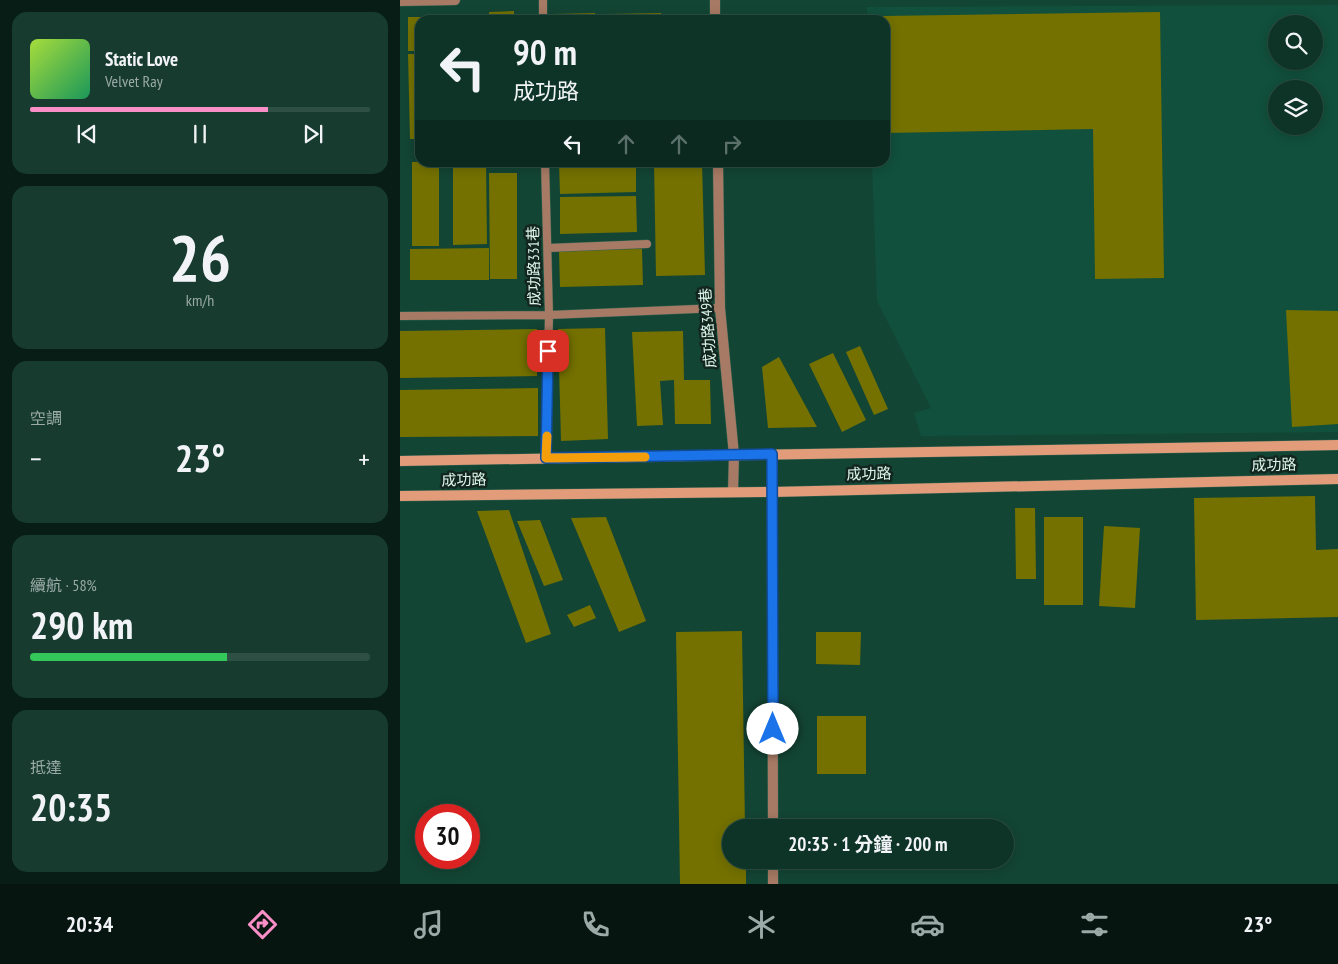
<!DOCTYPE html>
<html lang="zh-TW">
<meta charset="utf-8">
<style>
:root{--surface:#0e3427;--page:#173c2f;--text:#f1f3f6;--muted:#9baaa7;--line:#2e4f44;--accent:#fa8fc8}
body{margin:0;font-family:"PT Sans Narrow","Noto Sans TC",sans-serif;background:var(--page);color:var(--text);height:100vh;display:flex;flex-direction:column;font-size:19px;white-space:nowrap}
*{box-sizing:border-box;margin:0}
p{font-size:16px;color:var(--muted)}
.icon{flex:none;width:28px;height:28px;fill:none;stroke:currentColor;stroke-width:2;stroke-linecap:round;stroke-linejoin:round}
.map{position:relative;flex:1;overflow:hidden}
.drawer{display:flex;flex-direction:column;gap:12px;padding:12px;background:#081d15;width:400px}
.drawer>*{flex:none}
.hud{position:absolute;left:15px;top:15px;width:475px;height:152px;border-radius:15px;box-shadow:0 2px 12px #0003,0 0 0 1px var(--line);background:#0e3427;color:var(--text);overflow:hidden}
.buttons{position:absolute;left:868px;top:15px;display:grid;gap:10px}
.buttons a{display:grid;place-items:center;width:55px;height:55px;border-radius:50%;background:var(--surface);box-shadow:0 2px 12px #0003,0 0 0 1px var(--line);font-size:25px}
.speed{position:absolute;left:15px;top:804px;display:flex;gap:10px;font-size:25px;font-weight:700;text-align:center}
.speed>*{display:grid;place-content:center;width:65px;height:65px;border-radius:50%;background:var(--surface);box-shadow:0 2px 12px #0003,0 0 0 1px var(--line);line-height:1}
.speed .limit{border:8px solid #d22;background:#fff;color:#111}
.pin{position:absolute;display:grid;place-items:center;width:42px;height:42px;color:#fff;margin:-21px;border-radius:10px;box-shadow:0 2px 8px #0006}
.me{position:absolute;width:55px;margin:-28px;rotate:0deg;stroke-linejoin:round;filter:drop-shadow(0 0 4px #0008)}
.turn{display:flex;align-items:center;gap:18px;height:105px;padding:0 15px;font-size:22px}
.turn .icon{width:65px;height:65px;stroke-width:2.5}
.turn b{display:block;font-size:35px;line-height:42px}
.lanes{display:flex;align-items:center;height:48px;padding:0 15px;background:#0003;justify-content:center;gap:25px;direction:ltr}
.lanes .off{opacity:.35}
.big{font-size:38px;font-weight:700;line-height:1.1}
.drawer .widget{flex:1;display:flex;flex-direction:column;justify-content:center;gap:8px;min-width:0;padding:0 18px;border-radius:15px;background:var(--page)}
.drawer .dial{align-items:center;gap:0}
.dial b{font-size:65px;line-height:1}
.song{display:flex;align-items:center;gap:15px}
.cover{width:60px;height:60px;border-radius:8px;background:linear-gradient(135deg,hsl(80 70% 55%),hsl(150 70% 35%))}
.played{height:5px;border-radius:2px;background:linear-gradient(90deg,var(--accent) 70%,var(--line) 70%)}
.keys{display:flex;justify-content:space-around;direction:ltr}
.heat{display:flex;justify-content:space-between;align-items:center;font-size:28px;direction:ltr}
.charge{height:8px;border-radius:4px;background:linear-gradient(90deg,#34c759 58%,var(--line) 0)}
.trip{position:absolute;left:322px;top:819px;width:292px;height:50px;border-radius:25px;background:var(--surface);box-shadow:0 2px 12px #0003,0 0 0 1px var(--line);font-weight:700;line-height:50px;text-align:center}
.tabs{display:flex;height:80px;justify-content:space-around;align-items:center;background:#061510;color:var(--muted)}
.tabs .icon{width:35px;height:35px}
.tabs .active{color:var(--accent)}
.tabs b{font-size:22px;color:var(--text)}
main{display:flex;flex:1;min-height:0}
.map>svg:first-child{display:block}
.built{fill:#11503c;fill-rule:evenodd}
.building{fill:#747100}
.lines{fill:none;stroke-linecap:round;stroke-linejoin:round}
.service-casing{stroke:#336151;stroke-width:9}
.minor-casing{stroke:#336151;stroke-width:11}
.secondary-casing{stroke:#336151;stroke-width:11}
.service{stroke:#a67a64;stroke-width:8}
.minor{stroke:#a67a64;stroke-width:10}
.secondary{stroke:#e39c79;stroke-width:10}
.route-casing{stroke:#114b97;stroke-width:12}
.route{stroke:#1a73e8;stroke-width:9}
.slow{stroke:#f59e0b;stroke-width:9}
.labels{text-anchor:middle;stroke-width:5;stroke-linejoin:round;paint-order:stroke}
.street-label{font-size:15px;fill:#ddf6eb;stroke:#12261f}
</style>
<main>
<section class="drawer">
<div class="widget">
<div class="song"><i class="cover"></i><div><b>Static Love</b><p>Velvet Ray</p></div></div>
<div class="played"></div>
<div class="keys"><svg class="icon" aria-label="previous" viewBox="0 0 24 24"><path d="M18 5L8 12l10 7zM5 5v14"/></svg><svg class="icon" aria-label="pause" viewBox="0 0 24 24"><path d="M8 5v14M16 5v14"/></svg><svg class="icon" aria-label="next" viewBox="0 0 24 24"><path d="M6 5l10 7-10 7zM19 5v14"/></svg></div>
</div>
<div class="widget dial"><b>26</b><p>km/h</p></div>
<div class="widget"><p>空調</p>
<div class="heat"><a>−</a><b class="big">23°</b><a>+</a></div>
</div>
<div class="widget"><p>續航 · 58%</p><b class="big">290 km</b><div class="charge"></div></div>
<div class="widget"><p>抵達</p><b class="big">20:35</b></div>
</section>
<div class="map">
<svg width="938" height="884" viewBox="0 0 938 884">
<rect width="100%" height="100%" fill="#134534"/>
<path class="built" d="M938,5V432L521,436L514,413L531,408L477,301L472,163L485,162V20H467V7ZM876,24H914V61H876ZM876,89H914V126H876Z"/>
<path class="building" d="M114,11V20H89V12Z
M760,12L764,278L695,279L693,129L485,133L483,16Z
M195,13V20H153V14Z
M261,13V18H299V20H209V14Z
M8,17H86V20H20V51H8Z
M8,54H20V139H10Z
M12,162H39V246H12Z
M53,162H86L87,244L53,245Z
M159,162H236V192L160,194Z
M254,162H302L305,275L256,276Z
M89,173H117V279H90Z
M236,196L237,232L160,234V197Z
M89,248V280H10V249Z
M242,249L243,285L160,287L159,250Z
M886,310L938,311V424L892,427Z
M205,328L208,439L161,441L158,329Z
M137,329V376L0,378V331Z
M283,331L284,380H310L311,424H275L274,380L260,381L263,425L237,426L232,332Z
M460,346L488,409L474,415L446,352Z
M433,353L466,420L442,432L409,364Z
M379,357L417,427L368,428L362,367Z
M138,388V436L0,437V390Z
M915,496L916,550L938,549V617L796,620L794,498Z
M615,508H635L636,579H616Z
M109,510L151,634L126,643L77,511Z
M206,517L246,621L219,632L171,518Z
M644,517H683V605H644Z
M140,520L163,580L144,586L117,521Z
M704,526L740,528L735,608L699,606Z
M190,605L196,618L174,627L167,615Z
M342,631L345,828H331V860H346V884H280L276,632Z
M416,632H461L460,665L416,664Z
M417,716H466V774H417Z
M414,820H464V828H414Z
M414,860H465V863H414Z"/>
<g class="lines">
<g class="service-casing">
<path id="service" d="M143,0V20
M145,162L149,315L146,458
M148,248L247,244
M0,316L149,315L320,308"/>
</g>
<g class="minor-casing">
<path id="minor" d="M315,0V20
M0,1L55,0
M318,162L320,308L334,455L333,492
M372,454L373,828
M373,860V884"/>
</g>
<g class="secondary-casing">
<path id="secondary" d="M0,461L938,445
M0,496L372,492L938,479"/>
</g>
<use href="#service" class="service"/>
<use href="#minor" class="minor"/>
<use href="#secondary" class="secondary"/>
</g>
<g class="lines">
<g class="route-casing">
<path id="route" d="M148,351L146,458L372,454L373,729"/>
</g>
<use href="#route" class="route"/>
<path class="slow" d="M147,436L146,458L245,457"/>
</g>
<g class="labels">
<g class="street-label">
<text transform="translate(134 266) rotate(-91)" y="5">成功路331巷</text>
<text transform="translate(308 328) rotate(-94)" y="5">成功路349巷</text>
<text transform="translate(874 465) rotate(-1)" y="5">成功路</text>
<text transform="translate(469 474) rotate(-1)" y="5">成功路</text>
<text transform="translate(64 480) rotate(-1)" y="5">成功路</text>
</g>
</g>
</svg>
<div class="buttons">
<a><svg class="icon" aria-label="search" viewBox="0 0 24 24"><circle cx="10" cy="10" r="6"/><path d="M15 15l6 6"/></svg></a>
<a><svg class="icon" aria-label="layers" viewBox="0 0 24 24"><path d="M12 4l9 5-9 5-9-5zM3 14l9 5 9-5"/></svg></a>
</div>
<div class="speed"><div class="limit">30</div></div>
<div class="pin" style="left:148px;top:351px;background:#d93025"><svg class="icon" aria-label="arrive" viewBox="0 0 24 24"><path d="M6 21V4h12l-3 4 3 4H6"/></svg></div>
<svg class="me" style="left:373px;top:729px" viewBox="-20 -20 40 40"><circle r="19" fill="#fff"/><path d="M0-13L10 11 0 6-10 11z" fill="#1a73e8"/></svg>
<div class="trip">20:35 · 1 分鐘 · 200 m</div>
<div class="hud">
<div class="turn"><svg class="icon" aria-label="left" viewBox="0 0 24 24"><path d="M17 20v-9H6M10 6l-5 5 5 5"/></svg><div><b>90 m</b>成功路</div></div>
<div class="lanes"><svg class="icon" aria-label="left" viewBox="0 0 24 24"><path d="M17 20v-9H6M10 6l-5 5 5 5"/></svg><svg class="icon off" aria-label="ahead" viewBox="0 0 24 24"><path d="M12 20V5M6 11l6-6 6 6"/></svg><svg class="icon off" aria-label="ahead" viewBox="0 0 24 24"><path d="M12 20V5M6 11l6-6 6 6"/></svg><svg class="icon off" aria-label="right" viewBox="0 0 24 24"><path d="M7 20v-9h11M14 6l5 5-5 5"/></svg></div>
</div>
</div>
</main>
<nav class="tabs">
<b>20:34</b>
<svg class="icon active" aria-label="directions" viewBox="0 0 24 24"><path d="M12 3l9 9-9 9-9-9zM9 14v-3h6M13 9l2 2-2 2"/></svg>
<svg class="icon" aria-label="music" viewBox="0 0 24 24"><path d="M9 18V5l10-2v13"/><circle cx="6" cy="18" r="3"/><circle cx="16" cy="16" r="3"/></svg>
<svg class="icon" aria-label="phone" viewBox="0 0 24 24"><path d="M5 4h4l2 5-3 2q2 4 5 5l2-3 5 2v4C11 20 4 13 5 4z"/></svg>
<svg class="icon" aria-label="climate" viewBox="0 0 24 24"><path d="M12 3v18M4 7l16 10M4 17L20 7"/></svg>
<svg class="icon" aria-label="car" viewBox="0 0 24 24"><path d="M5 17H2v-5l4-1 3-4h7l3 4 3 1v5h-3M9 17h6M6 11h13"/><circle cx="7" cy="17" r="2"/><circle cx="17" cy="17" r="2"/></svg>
<svg class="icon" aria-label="filters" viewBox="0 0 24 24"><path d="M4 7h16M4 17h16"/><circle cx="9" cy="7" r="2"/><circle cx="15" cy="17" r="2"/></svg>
<b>23°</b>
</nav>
